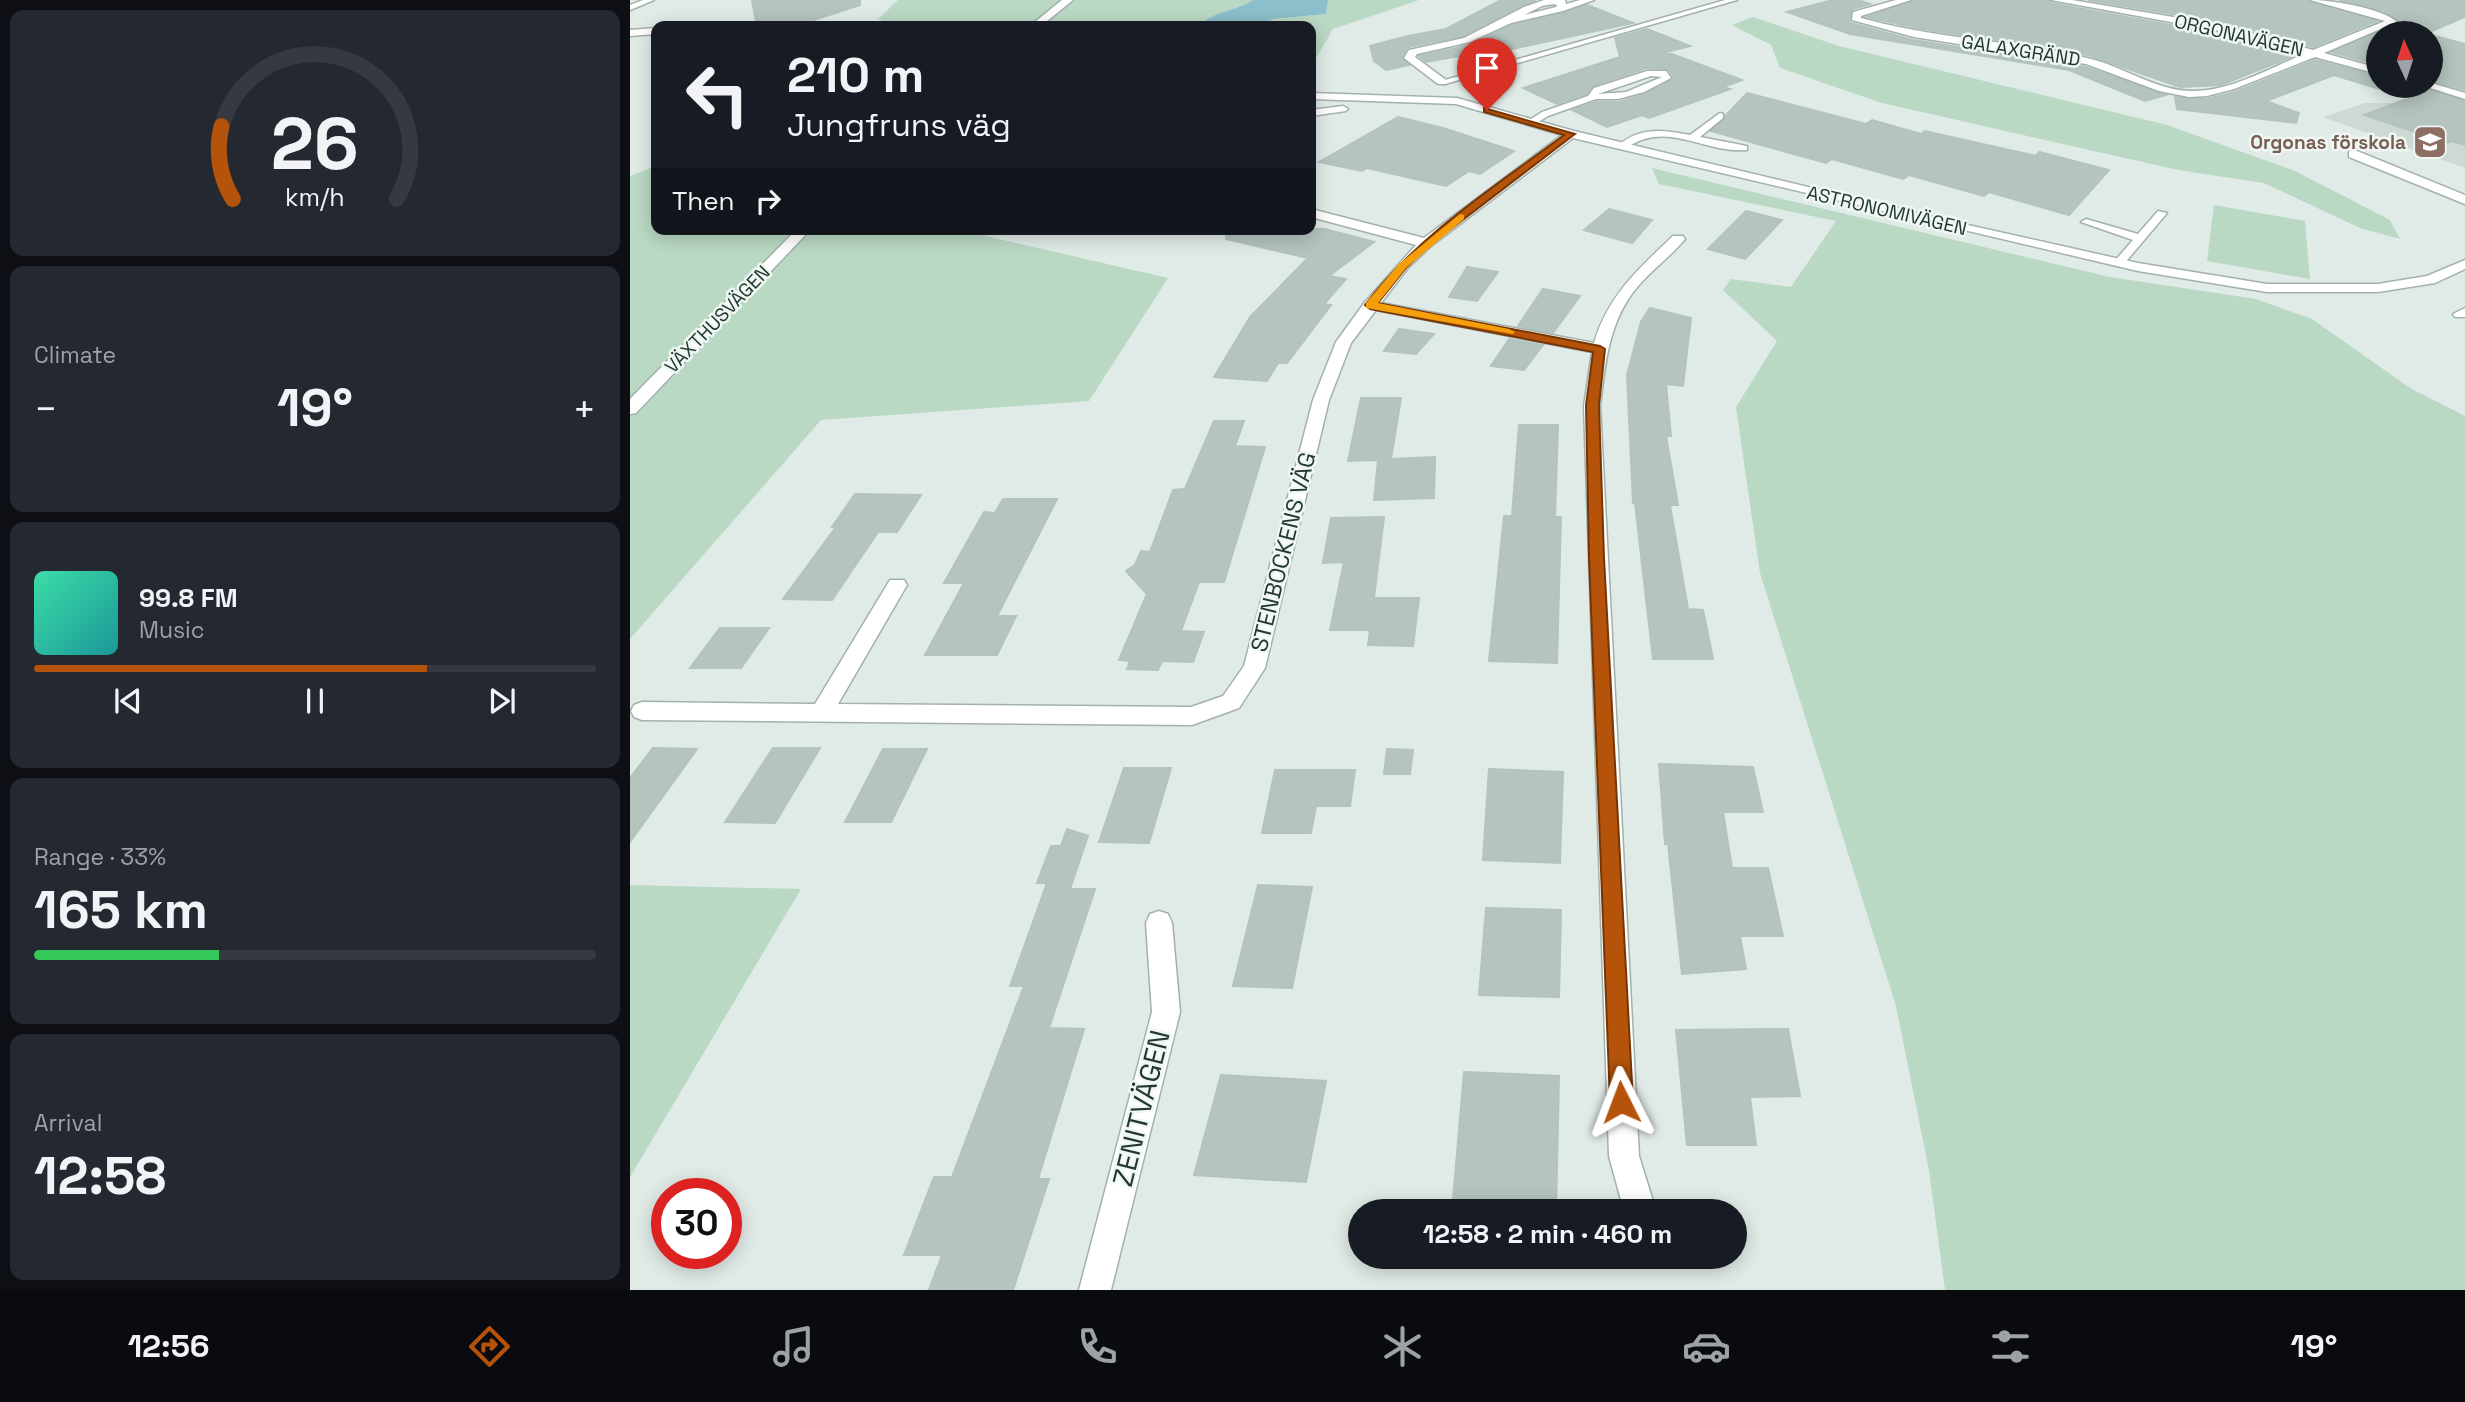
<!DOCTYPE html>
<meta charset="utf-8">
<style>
:root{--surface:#171b24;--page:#242831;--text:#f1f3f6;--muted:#9ea1a6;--line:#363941;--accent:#b45309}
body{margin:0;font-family:"Space Grotesk",sans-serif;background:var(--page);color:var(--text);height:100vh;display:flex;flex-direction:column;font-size:26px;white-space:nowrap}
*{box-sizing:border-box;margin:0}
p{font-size:23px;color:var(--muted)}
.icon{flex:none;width:38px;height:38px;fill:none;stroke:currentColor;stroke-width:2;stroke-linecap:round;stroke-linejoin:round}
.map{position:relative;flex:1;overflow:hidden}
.details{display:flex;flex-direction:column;gap:10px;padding:10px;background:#0d0f14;width:630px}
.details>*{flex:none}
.banner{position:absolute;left:21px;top:21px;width:665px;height:214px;border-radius:14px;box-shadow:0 4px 18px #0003;background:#171b24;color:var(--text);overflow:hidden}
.needle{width:46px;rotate:357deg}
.controls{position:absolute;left:1736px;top:21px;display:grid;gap:14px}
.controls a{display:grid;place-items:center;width:77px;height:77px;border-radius:50%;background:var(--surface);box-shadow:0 4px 18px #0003;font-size:35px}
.speed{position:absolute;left:21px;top:1178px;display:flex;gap:14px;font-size:35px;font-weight:700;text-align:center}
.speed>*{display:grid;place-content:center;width:91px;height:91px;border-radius:50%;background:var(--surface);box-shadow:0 4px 18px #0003;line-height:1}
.speed .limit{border:10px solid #d22;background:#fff;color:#111}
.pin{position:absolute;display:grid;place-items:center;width:60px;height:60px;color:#fff;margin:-72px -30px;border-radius:50% 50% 50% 0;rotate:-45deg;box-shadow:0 0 7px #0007}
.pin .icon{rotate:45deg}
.me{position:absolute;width:77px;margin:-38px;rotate:357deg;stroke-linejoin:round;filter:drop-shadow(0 0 5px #0008)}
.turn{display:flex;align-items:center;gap:24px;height:147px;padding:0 21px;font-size:32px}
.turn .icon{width:91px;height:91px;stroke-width:2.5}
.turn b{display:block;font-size:49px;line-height:60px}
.then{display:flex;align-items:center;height:66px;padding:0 21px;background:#0003;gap:14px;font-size:26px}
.big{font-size:52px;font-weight:600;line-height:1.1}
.details .widget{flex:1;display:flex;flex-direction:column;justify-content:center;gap:10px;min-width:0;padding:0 24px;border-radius:14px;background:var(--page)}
.details .dial{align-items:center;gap:0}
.dial svg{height:182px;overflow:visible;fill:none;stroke:var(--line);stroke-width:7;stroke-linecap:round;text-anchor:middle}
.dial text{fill:var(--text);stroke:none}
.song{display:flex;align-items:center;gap:21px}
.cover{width:84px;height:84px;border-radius:10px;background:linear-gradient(135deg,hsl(160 70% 55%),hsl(180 70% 35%))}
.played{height:7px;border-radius:4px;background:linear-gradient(90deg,var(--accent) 70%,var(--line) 70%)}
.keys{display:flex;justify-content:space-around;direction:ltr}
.heat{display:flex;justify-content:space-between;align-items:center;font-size:38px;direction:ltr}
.charge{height:10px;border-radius:5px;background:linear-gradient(90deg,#34c759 33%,var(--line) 0)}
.trip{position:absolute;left:718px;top:1199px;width:399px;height:70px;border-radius:35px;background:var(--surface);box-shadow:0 4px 18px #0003;font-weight:600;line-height:70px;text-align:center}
.tabs{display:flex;height:112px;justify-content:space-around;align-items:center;background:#090b0e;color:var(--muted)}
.tabs .icon{width:49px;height:49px}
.tabs .on{color:var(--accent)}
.tabs b{font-size:32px;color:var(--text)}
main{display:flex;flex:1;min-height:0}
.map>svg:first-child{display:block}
.built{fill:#ced9d5}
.green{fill:#bad9c4}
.water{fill:#8bbfcb}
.building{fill:#b5c4bf;stroke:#b3c3bd;stroke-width:2}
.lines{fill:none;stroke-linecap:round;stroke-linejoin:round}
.service-casing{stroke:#a3b1ad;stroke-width:3}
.minor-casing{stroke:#a3b1ad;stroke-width:3}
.tertiary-casing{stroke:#a3b1ad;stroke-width:3}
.service{fill:#fff;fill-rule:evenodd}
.minor{fill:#fff;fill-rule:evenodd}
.tertiary{fill:#fff;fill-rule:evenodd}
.route{fill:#b45309;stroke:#753606;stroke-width:2}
.slow{fill:#f59e0b}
.labels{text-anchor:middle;stroke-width:5;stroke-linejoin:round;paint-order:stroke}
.far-street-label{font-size:19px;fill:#223833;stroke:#f0f7f3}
.far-education-label{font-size:19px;font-weight:bold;fill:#785e54;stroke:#f0f7f3;text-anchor:end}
.street-label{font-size:23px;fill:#223833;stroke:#f0f7f3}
.near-street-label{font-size:28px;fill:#223833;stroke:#f0f7f3}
</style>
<main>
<section class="details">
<div class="widget dial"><svg viewBox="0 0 100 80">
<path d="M14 69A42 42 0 1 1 86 69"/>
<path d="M14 69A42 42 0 0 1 9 37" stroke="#b45309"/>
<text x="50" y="56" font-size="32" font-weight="700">26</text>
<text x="50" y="72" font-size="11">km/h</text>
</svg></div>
<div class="widget"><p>Climate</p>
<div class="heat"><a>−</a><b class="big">19°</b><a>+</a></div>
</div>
<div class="widget">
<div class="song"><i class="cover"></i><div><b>99.8 FM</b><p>Music</p></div></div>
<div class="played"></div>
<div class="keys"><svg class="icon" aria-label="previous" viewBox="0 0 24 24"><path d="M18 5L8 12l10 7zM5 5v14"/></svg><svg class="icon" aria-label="pause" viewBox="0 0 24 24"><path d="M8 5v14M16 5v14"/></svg><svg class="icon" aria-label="next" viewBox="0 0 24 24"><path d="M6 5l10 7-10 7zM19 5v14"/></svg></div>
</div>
<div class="widget"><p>Range · 33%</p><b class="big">165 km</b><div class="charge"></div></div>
<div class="widget"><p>Arrival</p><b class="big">12:58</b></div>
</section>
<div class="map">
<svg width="1835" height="1290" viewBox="0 0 1835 1290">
<rect width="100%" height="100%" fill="#e0eae6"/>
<path class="built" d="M1735,103H1782L1835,114V168L1693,117Z"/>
<path class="green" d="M268,0H623C607,12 583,11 569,26H262L248,19Z
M698,0H789L703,29L681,67V26H627L644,19L696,14Z
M1123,17L1209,46L1537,125L1665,171L1760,220L1770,239L1730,228L1634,183L1548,170L1252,103L1150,68L1141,45L1102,25Z
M26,166V229H361L356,236L538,278L459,401L191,420L0,639V176Z
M1022,168L1480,277L1626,299L1682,319L1780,388L1835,416V1290H1315L1299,1170L1266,1006L1130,573L1106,407L1147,341L1093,290L1101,279L1161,287L1206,221L1029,184Z
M1584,205L1675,221L1680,279L1577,261Z
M0,885L171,889L0,1177Z"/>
<path class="water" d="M623,0H698L696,14L644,19L627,26H569C583,11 607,11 623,0Z"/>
<path class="building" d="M122,0H230V5L165,26H127Z
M871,0H906L833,36L778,47L771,58L779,65L756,70L744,61L740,46L778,36L816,29Z
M1203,0H1228L1240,4L1222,9L1219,20L1221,23L1283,40L1455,67L1536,95L1515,101L1439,70L1220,34L1157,12Z
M1284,0H1418L1421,3L1589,34L1666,55L1591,85L1550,87L1458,55L1287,28L1237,17Z
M1458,0H1677L1747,21L1683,47L1592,22Z
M1709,0H1835V17L1797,33H1748V65L1702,52L1768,24L1770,21L1751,10Z
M957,5L1003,23L868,52L863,50L796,62L789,56L841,45L882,25Z
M1017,29L1060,46L1036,52L1112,80L1093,87L1100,89L1019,118L1012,115L977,127L942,110L966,102H989L1015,94L1042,80L1043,76L1038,69L1016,68L963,86L956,94L927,104L893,88L990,57L985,38Z
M1801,35L1835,44V90L1801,81Z
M1685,60L1748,76V86H1791L1835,101V145L1822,141L1817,143L1734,115L1779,98L1704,75L1636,101L1669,113L1666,123L1547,109L1545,97L1577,99L1605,92Z
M1117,93L1236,124L1242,120L1291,134L1295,131L1406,156L1409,152L1479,170L1439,215L1359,192L1354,196L1279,175L1273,179L1202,159L1196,163L1081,131Z
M768,117L813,128L884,151L850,174L839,171L816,186L737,168L732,171L689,162Z
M979,209L1022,220L1002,243L954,230Z
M1116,211L1152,220L1115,259L1078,249Z
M597,229H695L744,242L699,276L716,279L694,304L701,305L657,363H648L637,381L584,377L620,317L678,258L596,239Z
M837,267L868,272L847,301L819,297Z
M913,289L950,296L923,333L888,326Z
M1020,308L1061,318L1053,386L1036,384L1041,436H1036L1048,505H1040L1058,609L1073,610L1083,659H1023L1005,503H1003L997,375L1011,322Z
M769,329L804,334L786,354L754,351Z
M879,339L913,345L894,370L861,366Z
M731,398H771L761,459L805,457L804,498L744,500L748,460L718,461Z
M584,421H614L605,446L635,447L594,582H569L551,631L574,632L563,662L532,661L528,670L497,669L500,661L489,660L517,594L496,571L505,565L511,551L520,552L543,490L555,489Z
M889,425H928L925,517H931L927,663L859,661L874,516H882Z
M225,494L291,495L267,532H248L202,600L153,599L206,527H202Z
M373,499H427L367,616H386L367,655H295L334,583H314L354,512L365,513Z
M754,517L744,598H789L783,646L738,645L740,630H700L714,562L693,563L701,518Z
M90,628H139L111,668H60Z
M23,748L67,749L0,842V778Z
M143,748H190L145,823L95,822Z
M253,749H297L261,822H215Z
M757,749L783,750L780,774H754Z
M1029,764L1123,767L1133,812H1093L1102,868H1138L1153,936H1110L1116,969L1052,974L1038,844H1035Z
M494,768H541L519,843L469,842Z
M859,769L933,772L930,863L853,860Z
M645,770H725L720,806H686L681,833H632Z
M437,829L458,836L440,889H465L419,1028L454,1029L408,1179H419L383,1290H299L312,1255H274L304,1177H322L394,986H380L417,883H407L421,846H431Z
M628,885L682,887L662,988L603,986Z
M856,908L931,910L929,997L849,995Z
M1158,1029L1170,1096L1120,1097L1126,1145H1057L1046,1030Z
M834,1072L929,1076L926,1211H822Z
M591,1075L696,1081L676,1182L564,1175Z"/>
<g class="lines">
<g class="service-casing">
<path id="service" d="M13,0H24L0,10V5Z
M1095,0H1107L815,84L808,82Z
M1017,71H1036L1041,78L1014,92L988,99H966L918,116L903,125L895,123L912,112L958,96L964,88ZM1021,76L1032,77L996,92L968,94Z
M713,106L718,109L716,111L681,116V110Z
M1090,113L1093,114V118L1070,137L1117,146V150C1075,154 1037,119 996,148L988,146C1009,126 1034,130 1060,135Z
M1528,211L1537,213L1493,265L1489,266L1483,263L1503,240L1451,222L1456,219L1508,234Z"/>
</g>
<g class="minor-casing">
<path id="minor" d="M914,0H935L936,4L950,0H964L933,11L881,23L840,42L787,54L785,57L816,80V84H808L774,58L779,50L834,38L894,7ZM924,4L927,5L926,7L894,15L912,6Z
M1266,0H1281L1231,16V18C1305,39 1382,40 1457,58C1493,66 1526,91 1563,91C1601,91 1640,68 1674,54L1590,31L1421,0H1442L1591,25L1683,50L1755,21L1680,0C1701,0 1752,8 1767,22L1694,53L1748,68V74L1685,57L1604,89L1577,96L1559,97L1529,91L1456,64L1284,37L1222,20L1223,12Z
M26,28V34L0,36V30Z
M1801,83L1835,93V99L1794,86H1801Z
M681,93L827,98L944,131L1320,221L1508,263L1637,284H1748L1797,276L1835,260V269L1805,283L1748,292H1637L1508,271L943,138L801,246L777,269L751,303L964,343C977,297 1009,268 1043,236H1053L1055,239C1041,256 1023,269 1009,285C979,319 975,363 970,406L1009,1156L1026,1211H994L979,1156L954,406L962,352L746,310L721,343L699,400L635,668L609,708L562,725L12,720L4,717L1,711L4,705L12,702L185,704L260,580H274L277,585L208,704L561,707L593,696L614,666L683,400L706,342L735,302L786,245L681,217V209L794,238L932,135L826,104L681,99Z
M1719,151H1727L1835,195V204L1719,157Z
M1835,308V317H1825L1823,314Z
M529,911L538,914L542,923L550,1012L481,1290H449L522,1012L516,923L520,914Z"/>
</g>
<g class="tertiary-casing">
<path id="tertiary" d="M432,0H443L411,26H400Z
M167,229H181L6,413L0,414V399Z"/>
</g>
<use href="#service" class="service"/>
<use href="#minor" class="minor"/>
<use href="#tertiary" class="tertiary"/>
</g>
<path class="route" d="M854,108L945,134L800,245L776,268L748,303L970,346L975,349L969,405L974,558L1003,1102L999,1110L991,1113L983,1110L980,1102L959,558L956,405L963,352L740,309L735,305C788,235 864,187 934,135L854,112Z"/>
<path class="slow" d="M830,214L834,215V219L776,268L748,303L879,329L885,332L883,334L736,308V303L769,264Z"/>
<defs>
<g id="school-square" transform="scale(1.75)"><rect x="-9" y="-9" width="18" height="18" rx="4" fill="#8d6e63" stroke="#f0f7f3"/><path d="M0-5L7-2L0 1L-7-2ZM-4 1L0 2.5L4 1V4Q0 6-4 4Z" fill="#fff"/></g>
</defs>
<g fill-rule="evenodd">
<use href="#school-square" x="1800" y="142"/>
</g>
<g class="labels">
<g class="far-street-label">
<text transform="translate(1609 35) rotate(13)" y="7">ORGONAVÄGEN</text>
<text transform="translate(1391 50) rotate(9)" y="7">GALAXGRÄND</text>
<text transform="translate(1257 210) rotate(13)" y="7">ASTRONOMIVÄGEN</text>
<text transform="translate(87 319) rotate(-46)" y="7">VÄXTHUSVÄGEN</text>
</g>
<g class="far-education-label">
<text x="1776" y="149">Orgonas förskola</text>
</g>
<g class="street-label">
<text transform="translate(653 552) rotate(-76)" y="8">STENBOCKENS VÄG</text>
</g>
<g class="near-street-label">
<text transform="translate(511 1108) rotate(-76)" y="10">ZENITVÄGEN</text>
</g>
</g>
</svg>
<div class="controls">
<a><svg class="needle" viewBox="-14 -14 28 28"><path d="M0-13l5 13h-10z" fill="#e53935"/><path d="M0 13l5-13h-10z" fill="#9ea1a6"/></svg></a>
</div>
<div class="speed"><div class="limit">30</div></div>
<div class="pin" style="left:857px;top:110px;background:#d93025"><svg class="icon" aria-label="arrive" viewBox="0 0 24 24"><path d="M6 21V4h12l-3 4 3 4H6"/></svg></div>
<svg class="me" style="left:991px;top:1102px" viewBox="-20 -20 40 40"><path d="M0-17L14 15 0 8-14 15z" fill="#b45309" stroke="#fff" stroke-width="4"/></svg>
<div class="trip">12:58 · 2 min · 460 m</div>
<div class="banner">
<div class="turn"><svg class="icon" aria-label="left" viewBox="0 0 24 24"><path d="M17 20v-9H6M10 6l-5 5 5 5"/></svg><div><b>210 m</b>Jungfruns väg</div></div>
<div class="then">Then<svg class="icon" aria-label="right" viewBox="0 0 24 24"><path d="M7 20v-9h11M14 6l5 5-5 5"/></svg></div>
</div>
</div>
</main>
<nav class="tabs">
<b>12:56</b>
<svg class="icon on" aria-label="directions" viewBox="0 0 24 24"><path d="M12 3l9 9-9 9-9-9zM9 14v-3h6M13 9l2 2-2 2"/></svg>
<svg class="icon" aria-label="music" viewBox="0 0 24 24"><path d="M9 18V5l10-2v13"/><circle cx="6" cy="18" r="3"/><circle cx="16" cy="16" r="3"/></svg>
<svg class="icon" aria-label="phone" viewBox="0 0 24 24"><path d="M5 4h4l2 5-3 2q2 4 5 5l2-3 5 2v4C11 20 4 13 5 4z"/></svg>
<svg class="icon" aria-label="climate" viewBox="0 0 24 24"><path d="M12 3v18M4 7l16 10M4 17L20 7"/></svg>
<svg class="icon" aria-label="car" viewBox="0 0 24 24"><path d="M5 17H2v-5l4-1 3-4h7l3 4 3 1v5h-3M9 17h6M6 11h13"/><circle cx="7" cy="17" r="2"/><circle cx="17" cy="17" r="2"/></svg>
<svg class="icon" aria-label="filters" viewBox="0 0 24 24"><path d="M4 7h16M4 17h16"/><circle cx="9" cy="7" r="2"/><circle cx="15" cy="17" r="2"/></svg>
<b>19°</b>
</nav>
